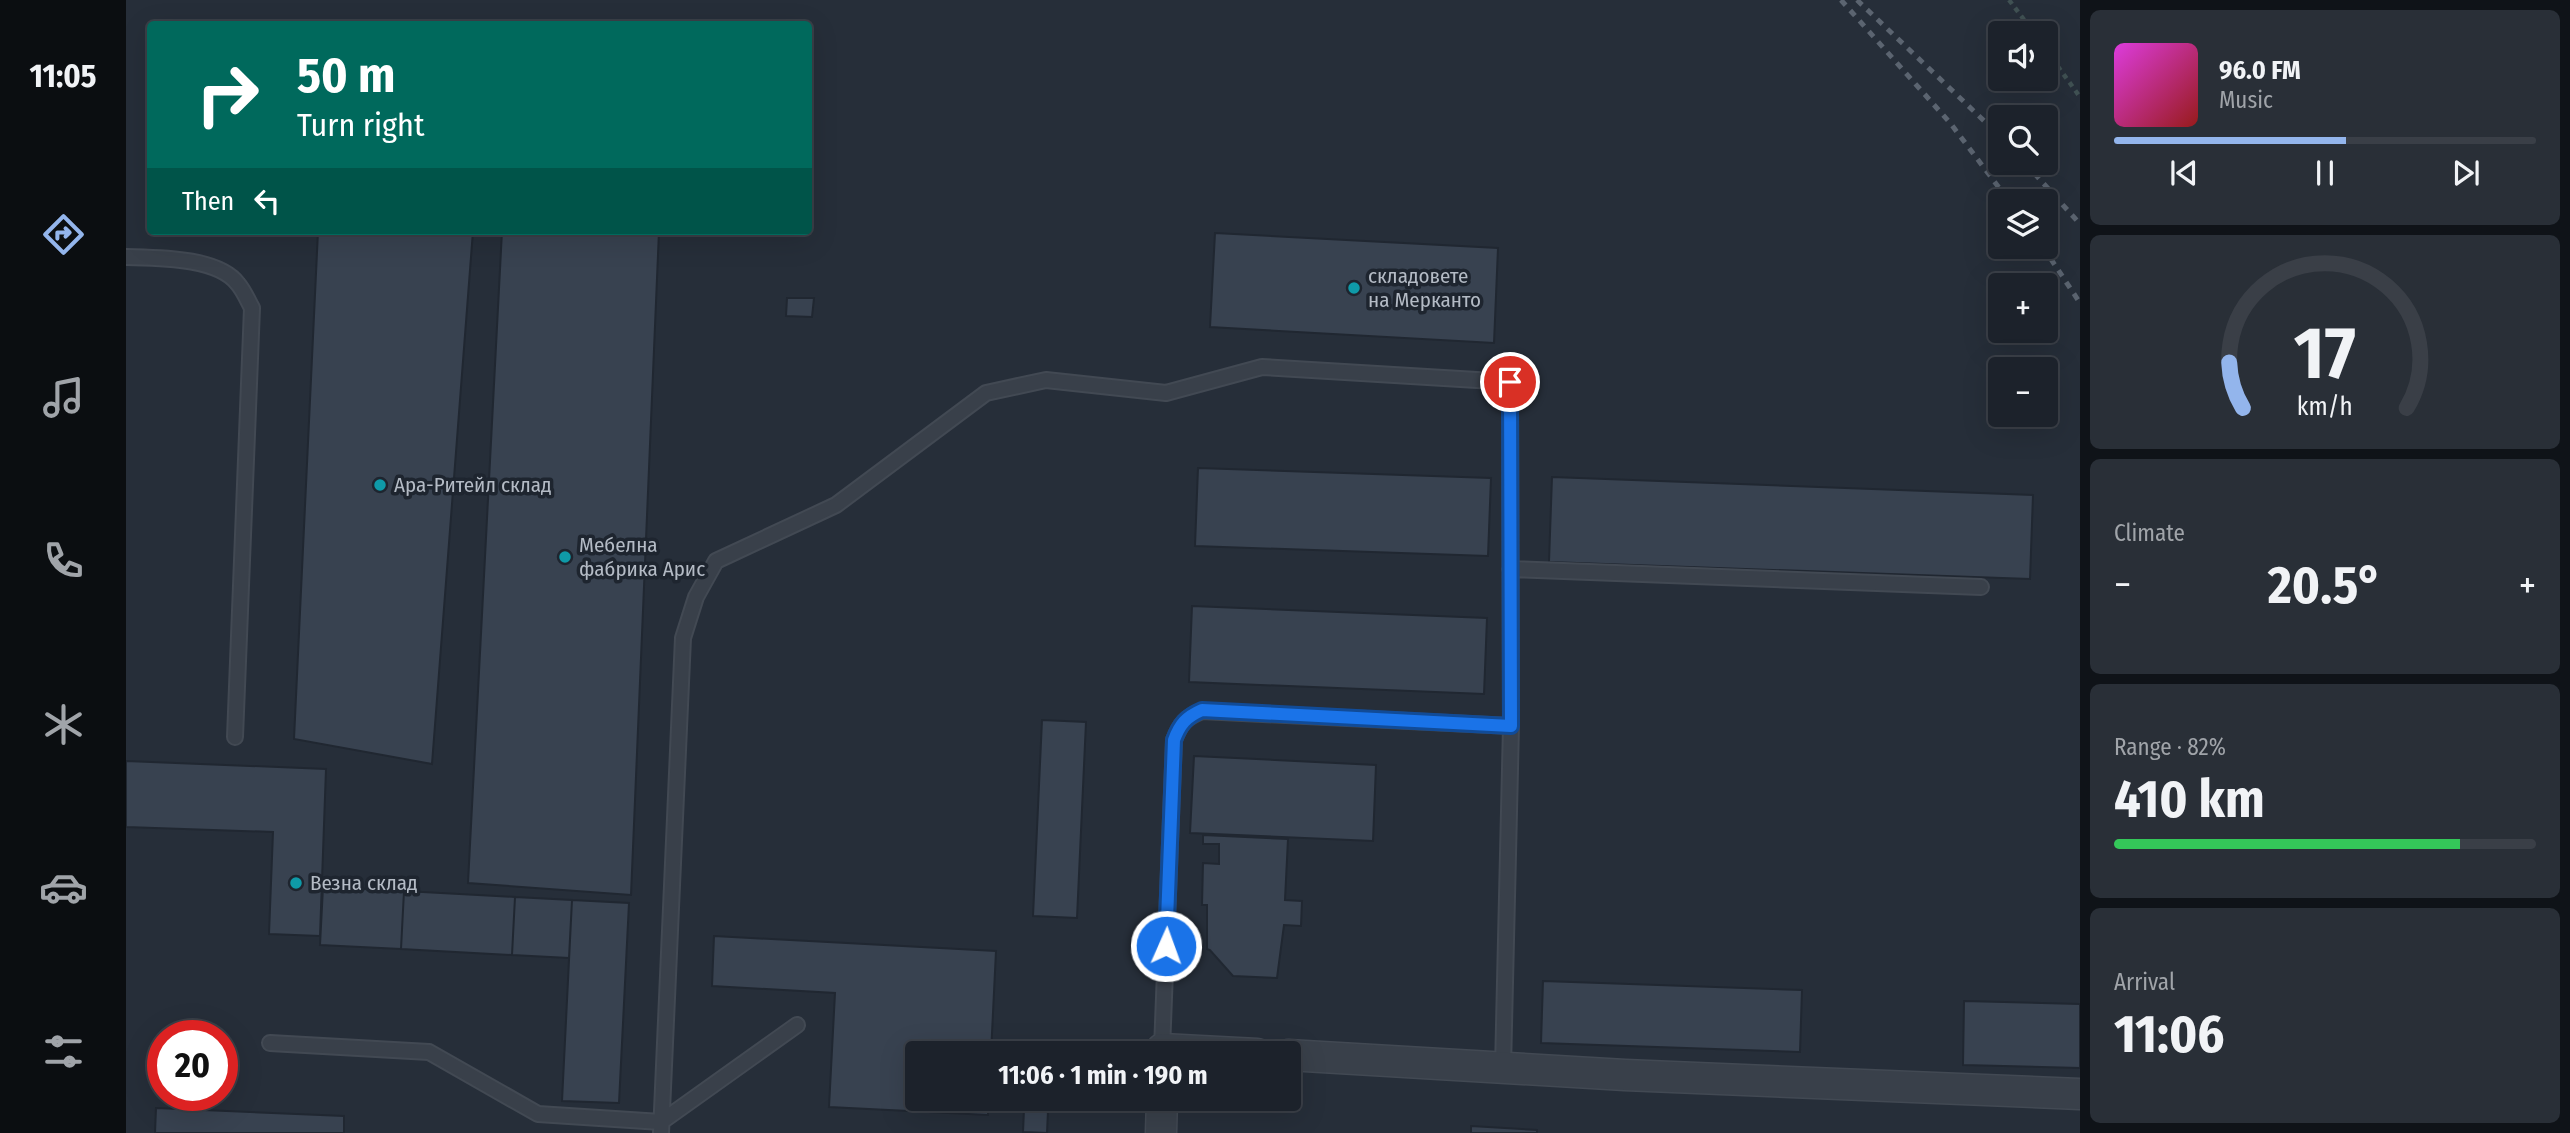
<!DOCTYPE html>
<meta charset="utf-8">
<style>
:root{--surface:#1c222b;--page:#292f37;--text:#f1f3f6;--muted:#a0a4a9;--line:#3a3f47;--accent:#93b5ec}
body{margin:0;font-family:"Fira Sans Condensed",sans-serif;background:var(--page);color:var(--text);height:100vh;display:flex;flex-direction:column;font-size:26px;white-space:nowrap}
*{box-sizing:border-box;margin:0}
p{font-size:23px;color:var(--muted)}
.icon{flex:none;width:38px;height:38px;fill:none;stroke:currentColor;stroke-width:2;stroke-linecap:round;stroke-linejoin:round}
.map{position:relative;flex:1;overflow:hidden}
.side{display:flex;flex-direction:column;gap:10px;padding:10px;background:#0f1318;width:490px}
.side>*{flex:none}
.hud{position:absolute;left:21px;top:21px;width:665px;height:214px;border-radius:7px;box-shadow:0 7px 28px #0002,0 0 0 2px var(--line);background:#00695c;color:#fff;overflow:hidden}
.controls{position:absolute;left:1862px;top:21px;display:grid;gap:14px}
.controls a{display:grid;place-items:center;width:70px;height:70px;border-radius:7px;background:var(--surface);box-shadow:0 7px 28px #0002,0 0 0 2px var(--line);font-size:35px}
.speed{position:absolute;left:21px;top:1020px;display:flex;gap:14px;font-size:35px;font-weight:700;text-align:center}
.speed>*{display:grid;place-content:center;width:91px;height:91px;border-radius:50%;background:var(--surface);box-shadow:0 7px 28px #0002,0 0 0 2px var(--line);line-height:1}
.speed .limit{border:10px solid #d22;background:#fff;color:#111}
.pin{position:absolute;display:grid;place-items:center;width:60px;height:60px;color:#fff;margin:-30px;border:4px solid #fff;border-radius:50%;box-shadow:0 2px 7px #0007}
.me{position:absolute;width:77px;margin:-38px;rotate:2deg;stroke-linejoin:round;filter:drop-shadow(0 0 5px #0008)}
.turn{display:flex;align-items:center;gap:24px;height:147px;padding:0 35px;font-size:32px}
.turn .icon{width:91px;height:91px;stroke-width:2.5}
.turn b{display:block;font-size:49px;line-height:60px}
.then{display:flex;align-items:center;height:66px;padding:0 35px;background:#0003;gap:14px;font-size:26px}
.big{font-size:52px;font-weight:700;line-height:1.1}
.side .tile{flex:1;display:flex;flex-direction:column;justify-content:center;gap:10px;min-width:0;padding:0 24px;border-radius:10px;background:var(--page)}
.side .dial{align-items:center;gap:0}
.dial svg{height:182px;overflow:visible;fill:none;stroke:var(--line);stroke-width:7;stroke-linecap:round;text-anchor:middle}
.dial text{fill:var(--text);stroke:none}
.song{display:flex;align-items:center;gap:21px}
.cover{width:84px;height:84px;border-radius:10px;background:linear-gradient(135deg,hsl(300 70% 55%),hsl(0 70% 35%))}
.played{height:7px;border-radius:4px;background:linear-gradient(90deg,var(--accent) 55%,var(--line) 55%)}
.keys{display:flex;justify-content:space-around;direction:ltr}
.heat{display:flex;justify-content:space-between;align-items:center;font-size:38px;direction:ltr}
.charge{height:10px;border-radius:5px;background:linear-gradient(90deg,#34c759 82%,var(--line) 0)}
.trip{position:absolute;left:779px;top:1041px;width:396px;height:70px;border-radius:7px;background:var(--surface);box-shadow:0 7px 28px #0002,0 0 0 2px var(--line);font-weight:700;line-height:70px;text-align:center}
main{display:flex;flex:1;min-height:0}
.menu{display:flex;flex-direction:column;width:126px;justify-content:space-around;align-items:center;background:#0b0e11;color:var(--muted)}
.menu .icon{width:49px;height:49px}
.menu .selected{color:var(--accent)}
.menu b{font-size:32px;color:var(--text)}
.map>svg:first-child{display:block}
.building{fill:#384250;stroke:#202731;stroke-width:2}
.lines{fill:none;stroke-linecap:round;stroke-linejoin:round}
.service-casing{stroke:#424953;stroke-width:18}
.minor-casing{stroke:#424953;stroke-width:33}
.path{stroke:#405153;stroke-width:4.5;stroke-dasharray:5 5;stroke-linecap:butt}
.service{stroke:#39404a;stroke-width:14}
.minor{stroke:#39404a;stroke-width:30}
.rail{stroke:#5b6470;stroke-width:5;stroke-dasharray:7 7;stroke-linecap:butt}
.route-casing{stroke:#114b97;stroke-width:18}
.route{stroke:#1a73e8;stroke-width:12}
.culture-dot{fill:#0f9aa8;stroke:#1e252f;stroke-width:2.5}
.labels{text-anchor:middle;stroke-width:7;stroke-linejoin:round;paint-order:stroke}
.poi-label{font-size:21px;fill:#b4bbc5;stroke:#1e252f;text-anchor:start}
</style>
<main>
<nav class="menu">
<b>11:05</b>
<svg class="icon selected" aria-label="directions" viewBox="0 0 24 24"><path d="M12 3l9 9-9 9-9-9zM9 14v-3h6M13 9l2 2-2 2"/></svg>
<svg class="icon" aria-label="music" viewBox="0 0 24 24"><path d="M9 18V5l10-2v13"/><circle cx="6" cy="18" r="3"/><circle cx="16" cy="16" r="3"/></svg>
<svg class="icon" aria-label="phone" viewBox="0 0 24 24"><path d="M5 4h4l2 5-3 2q2 4 5 5l2-3 5 2v4C11 20 4 13 5 4z"/></svg>
<svg class="icon" aria-label="climate" viewBox="0 0 24 24"><path d="M12 3v18M4 7l16 10M4 17L20 7"/></svg>
<svg class="icon" aria-label="car" viewBox="0 0 24 24"><path d="M5 17H2v-5l4-1 3-4h7l3 4 3 1v5h-3M9 17h6M6 11h13"/><circle cx="7" cy="17" r="2"/><circle cx="17" cy="17" r="2"/></svg>
<svg class="icon" aria-label="filters" viewBox="0 0 24 24"><path d="M4 7h16M4 17h16"/><circle cx="9" cy="7" r="2"/><circle cx="15" cy="17" r="2"/></svg>
</nav>
<div class="map">
<svg width="1954" height="1133" viewBox="0 0 1954 1133">
<rect width="100%" height="100%" fill="#262e39"/>
<path class="building" d="M192,231H347L306,764L168,739Z
M376,231H533L505,895L342,883Z
M1089,233L1372,248L1368,343L1084,327Z
M661,298H688L686,317L660,316Z
M1072,468L1365,478L1362,556L1069,546Z
M1426,477L1907,495L1904,579L1423,562Z
M1066,606L1361,618L1358,694L1063,682Z
M916,720L960,722L951,918L907,916Z
M1068,756L1250,765L1247,841L1064,833Z
M0,761L200,769L194,936L143,934L147,832L0,827Z
M1077,835L1162,839L1159,900L1176,901L1175,926L1158,925L1151,978L1107,976L1084,950L1081,949V905H1076L1077,863L1093,864V844H1077Z
M197,887L278,891L275,949L194,945Z
M278,891L389,897L386,955L275,949Z
M389,897L446,900L443,958L386,955Z
M446,900L503,903L493,1103L436,1101Z
M588,936L870,951L865,1054H791V1099H862V1115L703,1107L709,993L586,986Z
M1417,981L1676,990L1674,1052L1415,1043Z
M1838,1001L1954,1004V1068L1837,1065Z
M30,1108L218,1116V1133H29Z
M898,1109L922,1111L921,1133L897,1132Z
M1345,1126L1411,1130V1133H1345Z"/>
<g class="lines">
<g class="service-casing">
<path id="service" d="M0,257C31,258 92,257 112,284C118,291 122,301 126,308L109,737
M1384,569L1855,587
M144,1043L303,1052L412,1114L535,1122L671,1025
M1036,1049L1048,740C1054,724 1060,717 1076,711L1385,726L1377,1068
M535,1133L557,638L570,597L590,561L710,505L860,393L920,380L1040,393L1136,367L1384,382L1385,726"/>
</g>
<g class="minor-casing">
<path id="minor" d="M1036,1054V1049L1131,1054
M1162,1055L1499,1075L1954,1094
M1035,1133L1036,1099"/>
</g>
<path class="path" d="M1883,0L1908,33
M1920,50L1954,97"/>
<use href="#service" class="service"/>
<use href="#minor" class="minor"/>
<path class="rail" d="M1715,0L1825,124L1883,201
M1731,0L1874,136
M1899,163L1954,224
M1917,247L1954,303"/>
</g>
<g class="lines">
<g class="route-casing">
<path id="route" d="M1040,946L1048,740C1054,724 1060,717 1076,710L1385,726L1384,382"/>
</g>
<use href="#route" class="route"/>
</g>
<g class="culture-dot">
<circle cx="1228" cy="288" r="7"/>
<circle cx="254" cy="485" r="7"/>
<circle cx="439" cy="557" r="7"/>
<circle cx="170" cy="883" r="7"/>
</g>
<g class="labels">
<g class="poi-label">
<text x="1242" y="283">складовете<tspan x="1242" dy="24">на Мерканто</tspan></text>
<text x="268" y="492">Ара-Ритейл склад</text>
<text x="453" y="552">Мебелна<tspan x="453" dy="24">фабрика Арис</tspan></text>
<text x="184" y="890">Везна склад</text>
</g>
</g>
</svg>
<div class="controls">
<a><svg class="icon" aria-label="sound" viewBox="0 0 24 24"><path d="M4 9h4l5-4v14l-5-4H4zM17 9q2 3 0 6"/></svg></a>
<a><svg class="icon" aria-label="search" viewBox="0 0 24 24"><circle cx="10" cy="10" r="6"/><path d="M15 15l6 6"/></svg></a>
<a><svg class="icon" aria-label="layers" viewBox="0 0 24 24"><path d="M12 4l9 5-9 5-9-5zM3 14l9 5 9-5"/></svg></a>
<a>+</a>
<a>−</a>
</div>
<div class="speed"><div class="limit">20</div></div>
<div class="pin" style="left:1384px;top:382px;background:#d93025"><svg class="icon" aria-label="arrive" viewBox="0 0 24 24"><path d="M6 21V4h12l-3 4 3 4H6"/></svg></div>
<svg class="me" style="left:1040px;top:946px" viewBox="-20 -20 40 40"><circle r="17" fill="#1a73e8" stroke="#fff" stroke-width="3"/><path d="M0-11L8 9 0 5-8 9z" fill="#fff"/></svg>
<div class="trip">11:06 · 1 min · 190 m</div>
<div class="hud">
<div class="turn"><svg class="icon" aria-label="right" viewBox="0 0 24 24"><path d="M7 20v-9h11M14 6l5 5-5 5"/></svg><div><b>50 m</b>Turn right</div></div>
<div class="then">Then<svg class="icon" aria-label="left" viewBox="0 0 24 24"><path d="M17 20v-9H6M10 6l-5 5 5 5"/></svg></div>
</div>
</div>
<section class="side">
<div class="tile">
<div class="song"><i class="cover"></i><div><b>96.0 FM</b><p>Music</p></div></div>
<div class="played"></div>
<div class="keys"><svg class="icon" aria-label="previous" viewBox="0 0 24 24"><path d="M18 5L8 12l10 7zM5 5v14"/></svg><svg class="icon" aria-label="pause" viewBox="0 0 24 24"><path d="M8 5v14M16 5v14"/></svg><svg class="icon" aria-label="next" viewBox="0 0 24 24"><path d="M6 5l10 7-10 7zM19 5v14"/></svg></div>
</div>
<div class="tile dial"><svg viewBox="0 0 100 80">
<path d="M14 69A42 42 0 1 1 86 69"/>
<path d="M14 69A42 42 0 0 1 8 49" stroke="#93b5ec"/>
<text x="50" y="56" font-size="32" font-weight="700">17</text>
<text x="50" y="72" font-size="11">km/h</text>
</svg></div>
<div class="tile"><p>Climate</p>
<div class="heat"><a>−</a><b class="big">20.5°</b><a>+</a></div>
</div>
<div class="tile"><p>Range · 82%</p><b class="big">410 km</b><div class="charge"></div></div>
<div class="tile"><p>Arrival</p><b class="big">11:06</b></div>
</section>
</main>
